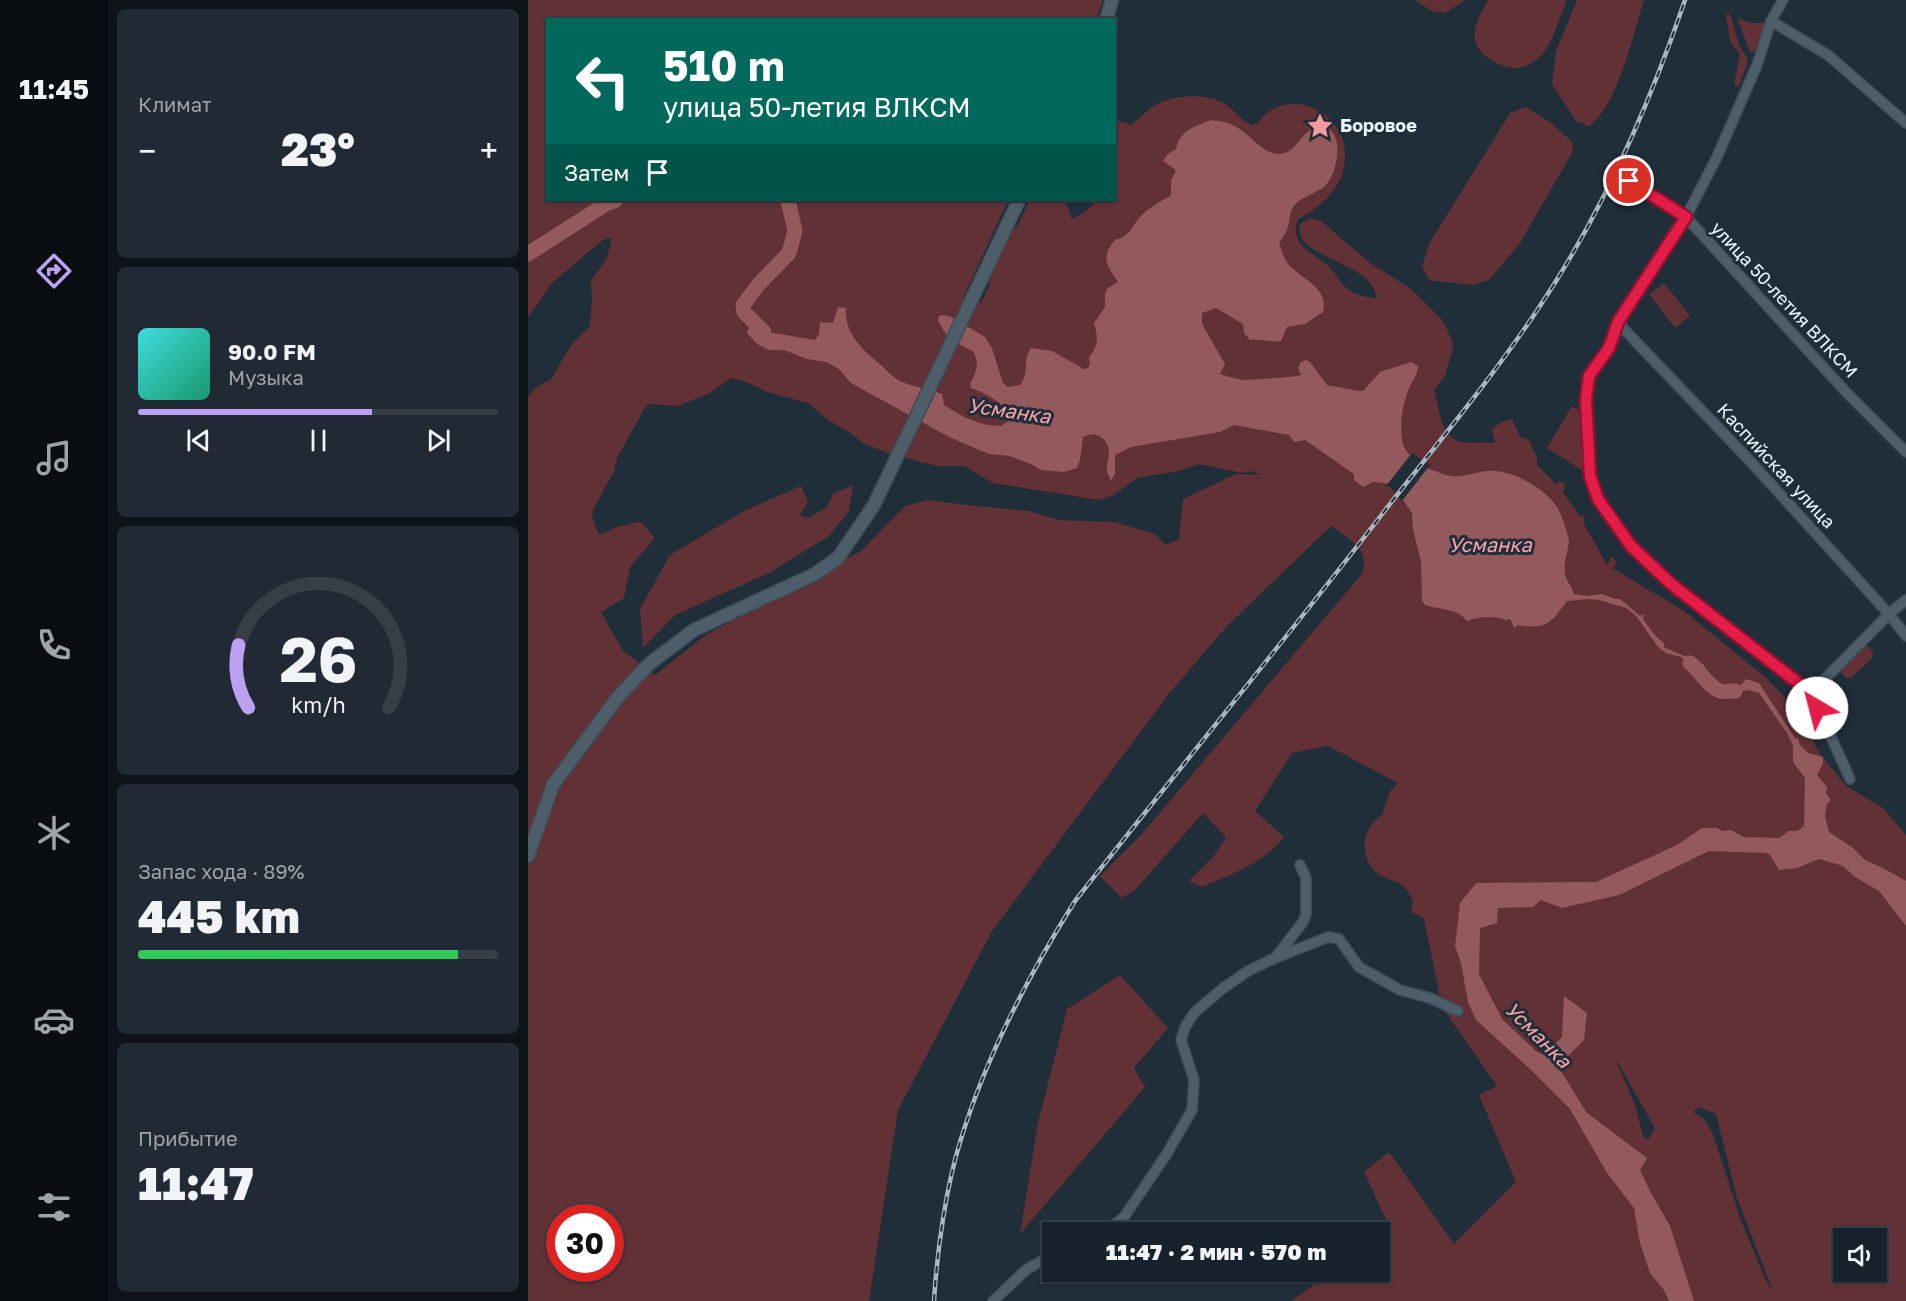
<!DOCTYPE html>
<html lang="ru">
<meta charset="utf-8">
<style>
:root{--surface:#18222c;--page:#212a34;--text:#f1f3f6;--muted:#9fa4a9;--line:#363f48;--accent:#bca0f2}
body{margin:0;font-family:"Golos Text",sans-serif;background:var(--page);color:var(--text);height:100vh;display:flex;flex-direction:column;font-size:22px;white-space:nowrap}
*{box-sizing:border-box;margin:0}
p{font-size:20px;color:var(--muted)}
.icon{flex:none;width:33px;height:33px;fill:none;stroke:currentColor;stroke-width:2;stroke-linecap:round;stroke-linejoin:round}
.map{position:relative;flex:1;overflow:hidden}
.details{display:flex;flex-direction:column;gap:9px;padding:9px;background:#0d1318;width:420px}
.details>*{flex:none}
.banner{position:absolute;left:18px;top:18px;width:570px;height:183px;border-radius:0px;box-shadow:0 2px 4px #0004,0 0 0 2px var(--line);background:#00695c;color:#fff;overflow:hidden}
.fabs{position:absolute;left:1305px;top:1228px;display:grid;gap:12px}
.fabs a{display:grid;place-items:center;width:54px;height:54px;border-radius:0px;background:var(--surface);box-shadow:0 2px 4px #0004,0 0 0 2px var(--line);font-size:30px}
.speed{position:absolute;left:18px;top:1204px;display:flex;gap:12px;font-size:30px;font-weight:700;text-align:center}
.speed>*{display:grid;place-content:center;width:78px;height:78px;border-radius:50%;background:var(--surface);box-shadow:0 2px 4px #0004,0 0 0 2px var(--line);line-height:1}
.speed .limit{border:9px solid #d22;background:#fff;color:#111}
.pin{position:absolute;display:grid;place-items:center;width:51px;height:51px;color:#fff;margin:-26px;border:3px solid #fff;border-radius:50%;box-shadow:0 2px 6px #0007}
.me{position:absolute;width:66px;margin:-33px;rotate:323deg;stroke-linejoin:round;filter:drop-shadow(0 0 4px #0008)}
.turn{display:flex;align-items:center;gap:21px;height:126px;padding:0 18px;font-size:27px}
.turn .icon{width:78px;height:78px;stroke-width:2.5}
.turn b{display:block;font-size:42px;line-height:51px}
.then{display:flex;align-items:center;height:57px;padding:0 18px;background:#0003;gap:12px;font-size:22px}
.big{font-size:45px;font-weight:800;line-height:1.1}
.details .widget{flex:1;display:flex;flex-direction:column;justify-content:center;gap:9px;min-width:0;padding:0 21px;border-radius:9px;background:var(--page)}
.details .dial{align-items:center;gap:0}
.dial svg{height:156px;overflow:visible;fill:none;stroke:var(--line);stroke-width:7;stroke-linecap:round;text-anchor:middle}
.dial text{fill:var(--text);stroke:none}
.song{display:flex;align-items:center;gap:18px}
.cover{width:72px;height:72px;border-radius:9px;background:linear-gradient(135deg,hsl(180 70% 55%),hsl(160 70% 35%))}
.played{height:6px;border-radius:3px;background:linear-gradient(90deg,var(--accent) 65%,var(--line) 65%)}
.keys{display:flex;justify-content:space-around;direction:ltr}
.heat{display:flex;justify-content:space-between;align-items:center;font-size:33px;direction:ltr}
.charge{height:9px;border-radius:4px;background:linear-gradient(90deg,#34c759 89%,var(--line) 0)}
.trip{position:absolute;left:514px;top:1222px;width:348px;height:60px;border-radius:0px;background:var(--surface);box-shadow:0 2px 4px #0004,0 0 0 2px var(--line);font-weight:800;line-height:60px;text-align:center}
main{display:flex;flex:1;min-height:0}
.menu{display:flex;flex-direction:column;width:108px;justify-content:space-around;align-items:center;background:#0a0e12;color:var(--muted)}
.menu .icon{width:42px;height:42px}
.menu .on{color:var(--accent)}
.menu b{font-size:27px;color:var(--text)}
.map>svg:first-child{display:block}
.green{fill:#623135;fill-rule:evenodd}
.water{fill:#93595c}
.pier{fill:#202e3a}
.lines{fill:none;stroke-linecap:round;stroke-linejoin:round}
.river{stroke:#93595c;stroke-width:15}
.minor-casing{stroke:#3e4c56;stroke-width:12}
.tertiary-casing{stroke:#3e4c56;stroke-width:15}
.minor{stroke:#4d5d6a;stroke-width:9}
.tertiary{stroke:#4d5d6a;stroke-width:12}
.rail-casing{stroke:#abb7c0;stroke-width:4.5}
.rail{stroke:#202e3a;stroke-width:2;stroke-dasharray:7;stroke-linecap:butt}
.route-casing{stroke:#92132f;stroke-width:15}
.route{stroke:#e11d48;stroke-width:10}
.labels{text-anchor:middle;stroke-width:6;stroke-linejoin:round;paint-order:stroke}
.poi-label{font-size:18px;font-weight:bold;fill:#ebf5fd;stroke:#202e3a;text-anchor:start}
.street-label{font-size:18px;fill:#ebf5fd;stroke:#202e3a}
.water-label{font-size:20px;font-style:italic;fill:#fea4a9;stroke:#202e3a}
</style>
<main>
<nav class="menu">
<b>11:45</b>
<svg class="icon on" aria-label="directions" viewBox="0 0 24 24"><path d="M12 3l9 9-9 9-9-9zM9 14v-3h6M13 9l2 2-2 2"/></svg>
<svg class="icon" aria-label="music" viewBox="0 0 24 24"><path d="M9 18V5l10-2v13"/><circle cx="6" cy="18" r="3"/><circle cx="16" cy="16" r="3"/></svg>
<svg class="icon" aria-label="phone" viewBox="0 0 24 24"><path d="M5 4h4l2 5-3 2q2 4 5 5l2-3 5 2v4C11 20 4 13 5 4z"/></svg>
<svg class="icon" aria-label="climate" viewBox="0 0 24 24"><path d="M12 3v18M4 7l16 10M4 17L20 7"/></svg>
<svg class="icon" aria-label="car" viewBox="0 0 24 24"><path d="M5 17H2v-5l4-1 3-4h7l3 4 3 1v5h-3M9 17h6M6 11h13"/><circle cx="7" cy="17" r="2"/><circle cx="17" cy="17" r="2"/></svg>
<svg class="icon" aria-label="filters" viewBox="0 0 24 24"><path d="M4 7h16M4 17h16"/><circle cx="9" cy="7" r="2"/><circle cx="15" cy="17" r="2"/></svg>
</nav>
<section class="details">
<div class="widget"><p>Климат</p>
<div class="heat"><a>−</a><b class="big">23°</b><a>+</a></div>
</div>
<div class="widget">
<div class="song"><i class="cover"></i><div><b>90.0 FM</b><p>Музыка</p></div></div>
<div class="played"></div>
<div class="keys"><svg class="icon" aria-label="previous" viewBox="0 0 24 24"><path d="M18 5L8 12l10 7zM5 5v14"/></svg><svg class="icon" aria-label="pause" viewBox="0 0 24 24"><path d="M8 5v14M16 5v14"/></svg><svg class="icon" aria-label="next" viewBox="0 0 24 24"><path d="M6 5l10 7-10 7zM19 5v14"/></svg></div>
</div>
<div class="widget dial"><svg viewBox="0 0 100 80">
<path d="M14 69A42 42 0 1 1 86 69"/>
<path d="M14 69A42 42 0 0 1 9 37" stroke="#bca0f2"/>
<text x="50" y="56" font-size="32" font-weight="700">26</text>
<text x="50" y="72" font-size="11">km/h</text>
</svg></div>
<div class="widget"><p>Запас хода · 89%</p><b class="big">445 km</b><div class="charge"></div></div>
<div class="widget"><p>Прибытие</p><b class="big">11:47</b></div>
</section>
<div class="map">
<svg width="1378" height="1301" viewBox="0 0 1378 1301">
<rect width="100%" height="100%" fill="#202e3a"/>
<path class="green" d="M0,0H575L568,20H20V200H480L436,296L453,303L462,284L460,276L475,235L489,227L502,200H536L543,214V219L557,212L569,200H586L587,120L603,125C612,118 619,110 629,104C646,95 676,93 694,102C705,108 712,120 724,125L729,124C734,118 738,112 745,109C776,92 817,119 817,153C818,177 804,197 785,210C781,214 774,215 770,220C767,224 767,232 769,237C774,252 793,257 802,268C810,276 813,286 823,291C831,296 841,297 849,299C845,259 764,260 772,224L783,218L793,221L842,263L883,289L915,321L924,340L925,348L917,376L906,390C911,407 913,438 933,442C944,444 956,442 967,443L964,429L972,423L984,419L992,437L1001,440L1009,458V465L1029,485L1031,481L1036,483V490L1034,491L1051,515L1056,517V524L1079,565L1083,557H1085L1088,562L1087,566L1084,568L1156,611L1236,676L1268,709L1279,727L1290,751L1318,786L1355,808L1378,835V1301H763L804,1272H852V1238L863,1230L836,1172L861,1152L926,1244L988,1182L951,1095L969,1086L914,1007L896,919L894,917L883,912L885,901C882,895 879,889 874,885C865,879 852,878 845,869C831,852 835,826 854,815L862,791L870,783L800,746L764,753L727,811L756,837C735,864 704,874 674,887L661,881L686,856L698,837L675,813L607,890L593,898L572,876L613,835L833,575C845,551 820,538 803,526L698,627L640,695L464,931L370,1110L341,1301H0V397L7,388L23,379L44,344L62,326L64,297L63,281L79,258L84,239L79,238L71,243L24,283L0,317ZM203,378L218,382L239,392L280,403L300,420L321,432L335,443L362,454L409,466H436L465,483L570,500L586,495L609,478L651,471L671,464L714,473L724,471L733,475L708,474L655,499L651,539L638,545L627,534L586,522L531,520L501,511L439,505L400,500L377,506L333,551L178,635L127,675L95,651L73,612L96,598L102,567L127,538L113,522L89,527L71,535L64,517L65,510L86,471L89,458L118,406L122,404L150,406L182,393ZM1086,1056L1127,1128L1122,1138L1119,1139L1115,1136L1107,1105ZM1171,1107L1188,1114L1209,1198L1245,1291L1237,1279L1212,1218L1185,1134L1176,1119L1165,1112ZM32,1218H82V1269H32ZM1316,1239H1348V1272H1316Z
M887,0H937L917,13L904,11Z
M960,0H1039C1031,18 1025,45 1011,58C1007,62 995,67 990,68C975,70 948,54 947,39C945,25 954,12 960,0Z
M1049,0H1116C1105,34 1090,106 1061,126L1048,121L1024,84L1028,51Z
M1202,14L1211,45L1219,58V64L1211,86L1206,85L1212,54L1202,41L1198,15Z
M1209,18L1222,23H1238L1226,52H1222Z
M998,107L1023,123L1044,142L1045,151L992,243L961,280L945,285L901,280L894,267L901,244L982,113Z
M1136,283L1162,316L1147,328L1121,294Z
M1044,406L1056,414L1057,472L1019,448Z
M325,485L321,511L301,536L241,573L147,615L115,648L112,609L142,555L216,511L273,486L280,502L272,515L280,518L299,507L305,494Z
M1333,645H1338L1345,652L1344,658L1323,678H1318L1312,671L1311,666Z
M592,975L640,1028L606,1068L617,1087L492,1234L510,1123L539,1009Z"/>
<path class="water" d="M683,120C694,121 704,123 713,130C725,138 734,153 751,154C770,154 773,128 791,127C819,126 810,174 797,186C788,194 773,196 766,206C761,212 762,220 760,227C758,233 754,238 751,243C754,250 756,260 761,265C775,280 801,288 795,312L777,324L759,327L753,341C747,343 731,339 722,340L716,333L715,324L688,308L674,313V324L697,364L692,374C700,376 708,379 716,380C721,380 769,377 773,375L770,368L773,362L778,360L782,362L799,385L831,391H835L852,372L883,362L890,366C890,375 883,382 880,391C874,406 872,424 874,440C877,460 905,472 923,476C933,478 948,472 959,471C983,469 1016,487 1029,507C1033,513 1041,536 1041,542C1040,552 1035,563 1037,573C1037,579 1044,587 1046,594L1058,596L1074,594L1087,599H1092L1112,616L1116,614L1115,619C1121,627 1126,636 1136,643V647L1176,665C1180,685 1191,688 1211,687L1218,679L1231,683L1267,738L1271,739V744L1280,753L1295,757V763L1289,775L1299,787L1298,793L1303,800L1299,804L1297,816L1301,832L1325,848L1337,860L1355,868L1378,881V926L1351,891L1327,877L1315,866L1291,859L1269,868L1251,870L1242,855L1238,853L1181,851L1091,895L1034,908L1013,900L1005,907L970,908L969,923L952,928L951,974L974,1019L1009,1052L1016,1055L1034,1037L1036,996L1059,1013L1056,1040L1030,1066L1058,1112L1119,1158L1112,1170L1123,1193L1142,1226L1166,1301H1141L1136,1290L1122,1273L1112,1243L1106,1208L1079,1173L1042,1109L1002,1069L948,1020L940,1002L933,963L927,946L932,903L948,883L1068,882L1149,845L1174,828H1189L1194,831L1203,830L1215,837L1251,838L1261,831H1269L1276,826L1277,778L1265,762V746L1259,733L1231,693L1219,690L1206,693L1193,692L1153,657L1138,653L1130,647L1109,617L1098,608L1071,600L1061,599L1039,601C1023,623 1019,630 990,625L986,628L982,619L977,620C967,615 949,617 939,621C930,608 911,610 897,605L894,601L893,562L885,529L884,513L864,484L845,482L835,487L826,480V474L777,440L766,442L761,435L706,425L692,432L603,447L587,455V474L583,481C582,478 580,475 579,472C578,466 581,459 581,453C581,438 567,430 555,437L552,460L549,468L536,472L513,470L503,464L482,456L461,454L421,437L323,383L311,369L298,362L279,359L256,350H241L229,344L219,333L224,318L240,332L287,340L291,334L292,322L305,323L310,307L318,308C316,334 335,350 354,366C359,371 366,378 372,381C385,387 400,388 414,394L416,405C434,417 452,426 473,426L482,420C480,404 457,393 443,388L442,384C448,372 452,364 445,351C426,342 420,341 410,320L411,316L416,315L423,317L457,337L464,348L475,383L480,387L492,385C502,373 494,360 503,348L524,351L556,369L560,368L562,364L561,357C571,345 570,338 566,323L577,307V293L580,288L590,282C579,265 572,258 587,240C601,237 603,228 611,218C619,209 632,201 643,196V181L648,170L635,161L640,154L648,149C652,130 666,127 683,120Z"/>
<path class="pier" d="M884,453L902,465L874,501L862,487L858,486Z"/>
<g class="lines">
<path class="river" d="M0,254L78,204L88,200
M236,332L216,312L215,305L231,284L261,253L267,231L260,200
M1162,663C1172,670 1179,686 1192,691C1196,692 1203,691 1207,691"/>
<g class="minor-casing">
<path id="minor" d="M1255,0L1243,21L1229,65L1189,157L1158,217L1090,323L1081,348L1061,377L1058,400L1062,476L1070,499L1103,546L1142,583L1283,693L1322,779
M1243,21L1300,55L1378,123
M1101,181L1158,217L1317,391L1378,452
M1090,323L1222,461L1361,614L1378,636
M1283,693L1361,614L1378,600
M750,957L800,937L811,939L831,967L872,990L902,998L930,1011
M572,1233L581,1229L596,1217L638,1155L664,1110L666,1080L653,1040L657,1027L667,1012L694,989L720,971L747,958L775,922L778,914V878L772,865
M465,1301L499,1269L525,1255"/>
</g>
<g class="tertiary-casing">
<path id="tertiary" d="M578,20L584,0
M0,856L25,785L89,698L121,664L166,630L287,574L310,558L346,505L491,200"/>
</g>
<use href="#minor" class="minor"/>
<use href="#tertiary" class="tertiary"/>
<g class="rail-casing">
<path id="rail" d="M406,1301C409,1251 418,1186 433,1139C459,1054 500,976 547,901C649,771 754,644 855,513C907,446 961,382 1008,312C1073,216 1120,109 1157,0"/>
</g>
<use href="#rail" class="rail"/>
</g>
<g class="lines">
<g class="route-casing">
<path id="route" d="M1101,181L1158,217L1090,322L1081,348L1061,376L1058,400L1062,476L1070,499L1103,546L1142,583L1283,693L1289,708"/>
</g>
<use href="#route" class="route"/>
</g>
<defs>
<g id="sight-bare" transform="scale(2.07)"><path d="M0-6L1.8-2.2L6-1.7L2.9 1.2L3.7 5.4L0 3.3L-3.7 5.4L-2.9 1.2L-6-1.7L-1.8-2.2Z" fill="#f49b9f" stroke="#202e3a" stroke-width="2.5" paint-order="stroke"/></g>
</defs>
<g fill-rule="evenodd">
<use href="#sight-bare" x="792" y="126"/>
</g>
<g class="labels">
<g class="poi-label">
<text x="812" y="132">Боровое</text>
</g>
<g class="street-label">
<text transform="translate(1256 300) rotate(47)" y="6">улица 50-летия ВЛКСМ</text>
<text transform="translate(1248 466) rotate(47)" y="6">Каспийская улица</text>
</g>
<g class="water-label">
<text transform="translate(481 411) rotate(8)" y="7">Усманка</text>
<text x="962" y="552">Усманка</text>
<text transform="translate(1010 1035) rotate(45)" y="7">Усманка</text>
</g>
</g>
</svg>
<div class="fabs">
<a><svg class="icon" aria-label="sound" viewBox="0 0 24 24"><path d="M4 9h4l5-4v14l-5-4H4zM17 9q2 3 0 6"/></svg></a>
</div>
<div class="speed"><div class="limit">30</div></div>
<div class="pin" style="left:1101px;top:181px;background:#d93025"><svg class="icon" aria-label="arrive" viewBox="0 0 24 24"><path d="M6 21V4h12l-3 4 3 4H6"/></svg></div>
<svg class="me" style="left:1289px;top:708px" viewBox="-20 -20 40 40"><circle r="19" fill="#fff"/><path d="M0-13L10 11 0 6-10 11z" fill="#e11d48"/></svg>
<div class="trip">11:47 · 2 мин · 570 m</div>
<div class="banner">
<div class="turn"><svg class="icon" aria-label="left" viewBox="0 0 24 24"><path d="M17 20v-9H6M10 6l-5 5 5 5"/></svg><div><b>510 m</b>улица 50-летия ВЛКСМ</div></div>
<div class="then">Затем<svg class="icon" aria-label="arrive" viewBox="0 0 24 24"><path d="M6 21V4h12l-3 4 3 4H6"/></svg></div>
</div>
</div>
</main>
